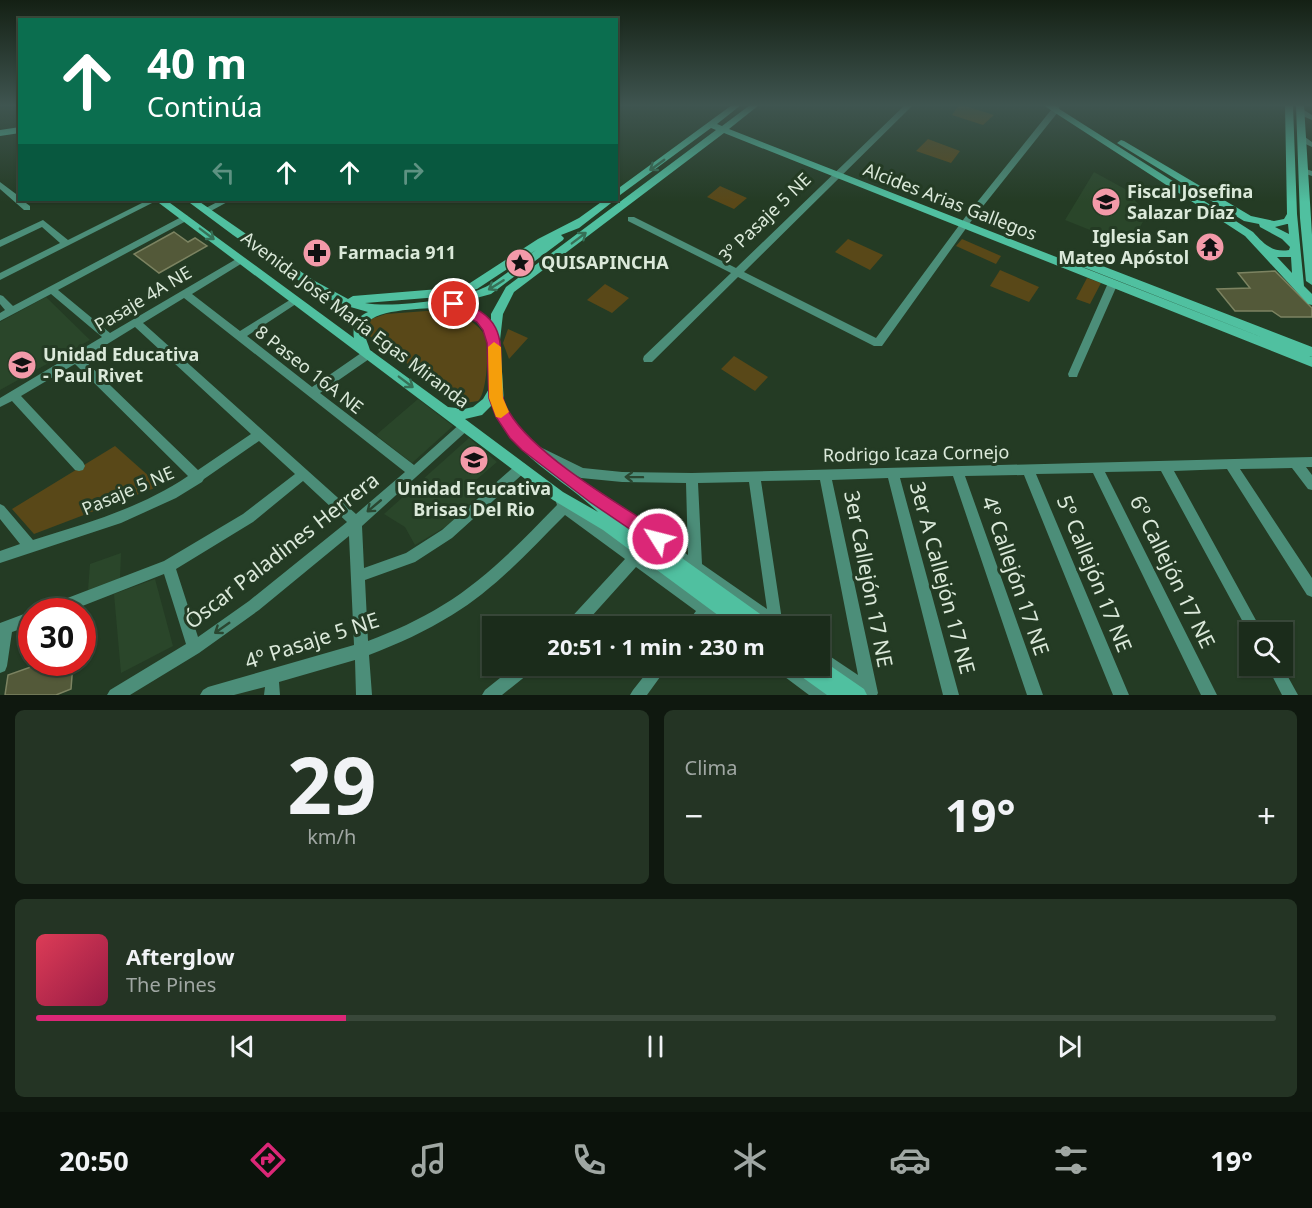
<!DOCTYPE html>
<html lang="es">
<meta charset="utf-8">
<style>
:root{--surface:#1b2c1b;--page:#243424;--text:#f1f3f6;--muted:#a0a7a3;--line:#39483a;--accent:#db2777}
body{margin:0;font-family:"Noto Sans",sans-serif;background:var(--page);color:var(--text);height:100vh;display:flex;flex-direction:column;font-size:22px;white-space:nowrap}
*{box-sizing:border-box;margin:0}
p{font-size:20px;color:var(--muted)}
.icon{flex:none;width:33px;height:33px;fill:none;stroke:currentColor;stroke-width:2;stroke-linecap:round;stroke-linejoin:round}
.map{position:relative;height:695px;overflow:hidden}
.sheet{display:flex;flex-direction:column;gap:15px;padding:15px;background:#0f180f;flex:1}
.sheet>*{flex:none}
.banner{position:absolute;left:18px;top:18px;width:600px;height:183px;border-radius:0px;box-shadow:0 2px 4px #0004,0 0 0 2px var(--line);background:#0b6e4f;color:#fff;overflow:hidden}
.controls{position:absolute;left:1239px;top:622px;display:grid;gap:12px}
.controls a{display:grid;place-items:center;width:54px;height:54px;border-radius:0px;background:var(--surface);box-shadow:0 2px 4px #0004,0 0 0 2px var(--line);font-size:30px}
.speed{position:absolute;left:18px;top:598px;display:flex;gap:12px;font-size:30px;font-weight:700;text-align:center}
.speed>*{display:grid;place-content:center;width:78px;height:78px;border-radius:50%;background:var(--surface);box-shadow:0 2px 4px #0004,0 0 0 2px var(--line);line-height:1}
.speed .limit{border:9px solid #d22;background:#fff;color:#111}
.pin{position:absolute;display:grid;place-items:center;width:51px;height:51px;color:#fff;margin:-26px;border:3px solid #fff;border-radius:50%;box-shadow:0 2px 6px #0007}
.me{position:absolute;width:66px;margin:-33px;rotate:306deg;stroke-linejoin:round;filter:drop-shadow(0 0 4px #0008)}
.turn{display:flex;align-items:center;gap:21px;height:126px;padding:0 30px;font-size:27px}
.turn .icon{width:78px;height:78px;stroke-width:2.5}
.turn b{display:block;font-size:42px;line-height:51px}
.lanes{display:flex;align-items:center;height:57px;padding:0 30px;background:#0003;justify-content:center;gap:30px;direction:ltr}
.lanes .off{opacity:.35}
.big{font-size:45px;font-weight:700;line-height:1.1}
.sheet .card{flex:1;display:flex;flex-direction:column;justify-content:center;gap:9px;min-width:0;padding:0 21px;border-radius:9px;background:var(--page)}
.sheet .dial{align-items:center;gap:0}
.dial b{font-size:78px;line-height:1}
.song{display:flex;align-items:center;gap:18px}
.cover{width:72px;height:72px;border-radius:9px;background:linear-gradient(135deg,hsl(350 70% 55%),hsl(340 70% 35%))}
.played{height:6px;border-radius:3px;background:linear-gradient(90deg,var(--accent) 25%,var(--line) 25%)}
.keys{display:flex;justify-content:space-around;direction:ltr}
.heat{display:flex;justify-content:space-between;align-items:center;font-size:33px;direction:ltr}
.sheet .tiles{flex:1;display:grid;gap:15px;grid-template-columns:1fr 1fr}
.card:last-child{grid-column:span 2}
.trip{position:absolute;left:482px;top:616px;width:348px;height:60px;border-radius:0px;background:var(--surface);box-shadow:0 2px 4px #0004,0 0 0 2px var(--line);font-weight:700;line-height:60px;text-align:center}
.tab-bar{display:flex;height:96px;justify-content:space-around;align-items:center;background:#0b120b;color:var(--muted)}
.tab-bar .icon{width:42px;height:42px}
.tab-bar .current{color:var(--accent)}
.tab-bar b{font-size:27px;color:var(--text)}
.map>svg:first-child{display:block}
.built{fill:#2a462a}
.green{fill:#594818}
.building{fill:#535939;stroke:#7c8361;stroke-width:1.5}
.lines{fill:none;stroke-linecap:round;stroke-linejoin:round}
.street{fill:#4c8e79;fill-rule:evenodd}
.secondary{fill:#50c0a0;fill-rule:evenodd}
.oneway{stroke:#367056}
.oneway2{stroke:#2a4731}
.route{fill:#db2777;stroke:#8e194d;stroke-width:1.5}
.slow{fill:#f59e0b}
.labels{text-anchor:middle;stroke-width:6;stroke-linejoin:round;paint-order:stroke}
.poi-label{font-size:18px;font-weight:bold;fill:#dbe9da;stroke:#243b24;text-anchor:start}
.street-label{font-size:18px;fill:#dbe9da;stroke:#243b24}
.near-street-label{font-size:21px;fill:#dbe9da;stroke:#243b24}
</style>
<div class="map">
<svg width="1312" height="695" viewBox="0 0 1312 695">
<rect width="100%" height="100%" fill="#243b24"/>
<path class="built" d="M1094,172L1125,189L1147,214L1130,246L1065,220Z
M46,297L90,340L0,390V322Z
M418,399L453,426L412,463L376,435Z
M469,438L497,462L476,480L485,489L450,524L415,545L405,527L384,514Z
M121,553L120,578L88,590L90,564Z
M155,579L173,646L121,673L114,594Z"/>
<path class="green" d="M959,105H962L994,115L983,125L952,115Z
M928,139L960,151L951,163L916,151Z
M720,186L747,198L734,209L707,197Z
M848,239L883,255L870,270L835,252Z
M962,239L1001,256L996,264L956,246Z
M1000,270L1039,287L1029,302L990,286Z
M1087,278L1101,283L1090,304L1076,299Z
M605,284L629,298L612,313L587,300Z
M440,310C455,311 476,321 484,334C490,345 487,394 478,401L465,403L458,401L367,334L366,324L371,319L386,314Z
M508,329L528,338L509,359L503,343Z
M734,356L768,377L755,391L721,369Z
M115,446L160,486L34,534L12,509Z"/>
<path class="building" d="M174,232L188,242L195,238L207,246L159,273L134,254Z
M1275,271L1312,308V317H1281L1272,311H1235L1217,289L1250,288L1238,273Z
M42,663H73L71,689L56,695H5L8,675Z"/>
<g class="lines">
<path class="street" d="M905,105H913L744,272L876,338L966,216L1051,110L1052,105H1060L1058,112L972,220L882,346H874L738,277L652,362H644L643,359L644,356L731,273L628,221V217H634L736,268Z
M1298,110H1304L1312,115V120L1298,114Z
M1299,137H1305L1312,142V147L1299,141Z
M1300,168H1303L1312,171V176L1300,172Z
M0,182L20,197V200H22L30,206V210H24L0,189Z
M148,200H158L0,280V273L60,243L42,227L0,247V240L43,220L68,240Z
M221,200H231L209,212L206,213L202,210Z
M185,215L188,216V220L58,290L110,333L238,258H244L246,260L244,262L192,294L240,331L293,298H299L301,300L299,302L247,336L312,387L364,351H372L373,354L372,357L320,393L414,465L461,423L465,421L469,423L471,426L469,429L362,526L364,568L406,553L442,530L517,464L521,463L525,464L527,468L525,472L452,538L415,562L365,580L368,641C394,631 419,620 443,605C486,579 522,541 557,505L556,502L558,498L562,496L566,498L569,503L636,551L641,553L642,556L735,622L737,627H718L707,619L700,627H684L696,611L636,567L582,627H565L567,622L625,559L565,515C530,550 495,589 452,615C426,631 398,644 369,655L372,695H356L355,660L279,682L280,695H264L265,687L234,695H200L203,690L208,687L354,645L349,536L259,610L199,653L130,695H107L110,690L186,644L164,574L67,612H42L44,607L164,561L243,514L295,474L259,441L204,479L202,482L176,498L121,523L0,563V551L20,544L0,519V504L4,506L33,540C87,523 141,508 188,476L75,364L21,396L83,462L85,466L83,470L79,471L75,470L12,401L0,407V398L102,337L51,294L0,321V313L5,310L0,304V295L3,296L13,306ZM184,298L405,472L356,514L143,323ZM135,327L251,434L198,470L83,359ZM303,481L347,522L249,601L198,637L176,569L253,522Z
M1113,280L1118,283L1078,374L1077,377H1069L1068,374L1108,283Z
M538,446L583,468L622,472L692,473L1312,457V467H1306L1312,475V490L1308,489L1292,468L1240,469L1312,578V597L1307,595L1227,469L1174,471L1263,633H1250V635L1161,471L1105,472L1217,695H1201L1093,473L1036,474L1129,695H1113L1024,475L965,476L1043,695H1027L953,476L900,478L959,695H943L888,478L832,480L878,693L877,695H860L819,665V649L858,675L820,480L761,481L782,620L787,627H768L597,505L595,501L597,497L601,495L605,497L688,555L686,483L622,482L581,478L534,455L532,451L534,447ZM749,482L767,609L702,564L698,483Z
M32,611L34,612H32V625L12,632L7,666L5,671L0,673V623Z
M515,666H534L532,671L502,695H482L485,690Z
M652,666H668L647,695H630L633,690Z
M775,666H794L826,690L829,695H809L777,671Z
M1267,666H1282L1298,695H1282Z"/>
<path class="secondary" d="M732,105H741L717,124L722,126L750,105H759L729,129L1312,357V367L724,133L514,292L503,314L500,340L504,403L517,426L544,453L591,488L619,513L770,621L772,627H734L603,530L553,500L155,200H166L354,338C352,326 356,317 368,312L340,304L314,291L233,235L186,200H197L313,280L348,299L353,296L439,289L470,283L538,239L579,218L604,200H615L579,228L561,235L564,238L563,240L491,294L458,303C470,307 482,311 491,321V314L506,287L716,130L711,128L616,198V190ZM536,250C521,261 499,281 483,288C459,300 392,308 365,303L439,297L477,289ZM436,308L463,313L478,322L485,330L488,339L490,387L483,399L473,407L464,409L448,407L370,350C368,343 363,334 365,327C370,309 421,309 436,308ZM492,405C510,455 562,477 598,512L563,492L465,419L482,415Z
M1043,105H1053L1253,232C1263,243 1272,253 1289,250L1290,247L1282,239L1260,227L1259,224L1244,221L1117,143L1121,140L1124,141L1251,216L1274,221L1284,219L1287,214L1285,105H1293L1297,214L1304,286L1312,294V305L1308,304L1245,236ZM1288,224L1289,234L1275,227L1287,224ZM1277,257H1291L1292,273Z
M1296,105H1304L1312,235V285L1306,281L1300,218Z
M20,127V133L0,136V130Z
M1087,260L1312,347V357L1083,267L1082,264Z
M819,658L864,689L867,695H827L795,672L793,666H819Z"/>
</g>
<defs><path id="oneway-shaft" d="M-6 0H5M1.5-3L5.5 0L1.5 3" fill="none" stroke-width="1.6" stroke-linecap="round" stroke-linejoin="round" transform="scale(1.5)"/></defs>
<g class="oneway">
<use href="#oneway-shaft" transform="translate(657 165) rotate(144)"/>
<use href="#oneway-shaft" transform="translate(207 234) rotate(37)"/>
<use href="#oneway-shaft" transform="translate(579 238) rotate(-37)"/>
<use href="#oneway-shaft" transform="translate(496 285) rotate(148)"/>
<use href="#oneway-shaft" transform="translate(406 382) rotate(37)"/>
</g>
<g class="oneway2">
<use href="#oneway-shaft" transform="translate(634 477) rotate(-179)"/>
<use href="#oneway-shaft" transform="translate(374 506) rotate(140)"/>
<use href="#oneway-shaft" transform="translate(222 628) rotate(145)"/>
</g>
<linearGradient id="sky" x2="0" y2="1"><stop stop-color="#142014"/><stop offset="0.52" stop-color="#3f5550"/><stop offset="1" stop-color="#3f5550" stop-opacity="0"/></linearGradient>
<rect width="1312" height="202" fill="url(#sky)"/>
<path class="route" d="M454,300C530,322 484,371 509,412C535,456 620,505 664,533L666,539L664,544L658,547L652,544L590,502L522,450L510,438L496,417L489,398L487,343L483,330L477,322L449,308L448,304Z"/>
<path class="slow" d="M494,342L501,347L503,398L509,412L501,418L496,417L489,398L488,347Z"/>
<defs>
<g id="school-disc" transform="scale(1.5)"><circle r="9.5" fill="#f39aa9" stroke="#243b24"/><path d="M0-5L7-2L0 1L-7-2ZM-4 1L0 2.5L4 1V4Q0 6-4 4Z" fill="#111"/></g>
<g id="temple-disc" transform="scale(1.5)"><circle r="9.5" fill="#f39aa9" stroke="#243b24"/><path d="M0-6L5-2H3V0L6.5 2.5H4V6H1.5V3h-3V6H-4V2.5H-6.5L-3 0V-2H-5Z" fill="#111"/></g>
<g id="pharmacy-disc" transform="scale(1.5)"><circle r="9.5" fill="#f39aa9" stroke="#243b24"/><path d="M-2-6h4v4h4v4h-4v4h-4v-4h-4v-4h4Z" fill="#111"/></g>
<g id="sight-disc" transform="scale(1.5)"><circle r="9.5" fill="#f39aa9" stroke="#243b24"/><path d="M0-6L1.8-2.2L6-1.7L2.9 1.2L3.7 5.4L0 3.3L-3.7 5.4L-2.9 1.2L-6-1.7L-1.8-2.2Z" fill="#111"/></g>
</defs>
<g fill-rule="evenodd">
<use href="#school-disc" x="1106" y="202"/>
<use href="#temple-disc" x="1210" y="247"/>
<use href="#pharmacy-disc" x="317" y="253"/>
<use href="#sight-disc" x="520" y="263"/>
<use href="#school-disc" x="22" y="365"/>
<use href="#school-disc" x="474" y="460"/>
</g>
<g class="labels">
<g class="poi-label">
<text x="1127" y="198">Fiscal Josefina<tspan x="1127" dy="21">Salazar Díaz</tspan></text>
<text x="1189" y="243" text-anchor="end">Iglesia San<tspan x="1189" dy="21">Mateo Apóstol</tspan></text>
<text x="338" y="259">Farmacia 911</text>
<text x="541" y="269">QUISAPINCHA</text>
<text x="43" y="361">Unidad Educativa<tspan x="43" dy="21">- Paul Rivet</tspan></text>
<text x="474" y="495" text-anchor="middle">Unidad Ecucativa<tspan x="474" dy="21">Brisas Del Rio</tspan></text>
</g>
<g class="street-label">
<text transform="translate(950 202) rotate(21)" y="6">Alcides Arias Gallegos</text>
<text transform="translate(765 218) rotate(-44)" y="6">3º Pasaje 5 NE</text>
<text transform="translate(143 299) rotate(-31)" y="6">Pasaje 4A NE</text>
<text transform="translate(355 320) rotate(37)" y="6">Avenida José María Egas Miranda</text>
<text transform="translate(309 370) rotate(38)" y="6">8 Paseo 16A NE</text>
<text transform="translate(916 454) rotate(-1)" y="6">Rodrigo Icaza Cornejo</text>
<text transform="translate(128 491) rotate(-23)" y="6">Pasaje 5 NE</text>
</g>
<g class="near-street-label">
<text transform="translate(282 551) rotate(-38)" y="7">Óscar Paladines Herrera</text>
<text transform="translate(1172 572) rotate(64)" y="7">6º Callejón 17 NE</text>
<text transform="translate(1094 574) rotate(68)" y="7">5º Callejón 17 NE</text>
<text transform="translate(1015 576) rotate(71)" y="7">4º Callejón 17 NE</text>
<text transform="translate(942 578) rotate(75)" y="7">3er A Callejón 17 NE</text>
<text transform="translate(868 579) rotate(79)" y="7">3er Callejón 17 NE</text>
<text transform="translate(312 641) rotate(-18)" y="7">4º Pasaje 5 NE</text>
</g>
</g>
</svg>
<div class="controls">
<a><svg class="icon" aria-label="search" viewBox="0 0 24 24"><circle cx="10" cy="10" r="6"/><path d="M15 15l6 6"/></svg></a>
</div>
<div class="speed"><div class="limit">30</div></div>
<div class="pin" style="left:454px;top:304px;background:#d93025"><svg class="icon" aria-label="arrive" viewBox="0 0 24 24"><path d="M6 21V4h12l-3 4 3 4H6"/></svg></div>
<svg class="me" style="left:658px;top:539px" viewBox="-20 -20 40 40"><circle r="17" fill="#db2777" stroke="#fff" stroke-width="3"/><path d="M0-11L8 9 0 5-8 9z" fill="#fff"/></svg>
<div class="trip">20:51 · 1 min · 230 m</div>
<div class="banner">
<div class="turn"><svg class="icon" aria-label="ahead" viewBox="0 0 24 24"><path d="M12 20V5M6 11l6-6 6 6"/></svg><div><b>40 m</b>Continúa</div></div>
<div class="lanes"><svg class="icon off" aria-label="left" viewBox="0 0 24 24"><path d="M17 20v-9H6M10 6l-5 5 5 5"/></svg><svg class="icon" aria-label="ahead" viewBox="0 0 24 24"><path d="M12 20V5M6 11l6-6 6 6"/></svg><svg class="icon" aria-label="ahead" viewBox="0 0 24 24"><path d="M12 20V5M6 11l6-6 6 6"/></svg><svg class="icon off" aria-label="right" viewBox="0 0 24 24"><path d="M7 20v-9h11M14 6l5 5-5 5"/></svg></div>
</div>
</div>
<section class="sheet">
<div class="tiles">
<div class="card dial"><b>29</b><p>km/h</p></div>
<div class="card"><p>Clima</p>
<div class="heat"><a>−</a><b class="big">19°</b><a>+</a></div>
</div>
<div class="card">
<div class="song"><i class="cover"></i><div><b>Afterglow</b><p>The Pines</p></div></div>
<div class="played"></div>
<div class="keys"><svg class="icon" aria-label="previous" viewBox="0 0 24 24"><path d="M18 5L8 12l10 7zM5 5v14"/></svg><svg class="icon" aria-label="pause" viewBox="0 0 24 24"><path d="M8 5v14M16 5v14"/></svg><svg class="icon" aria-label="next" viewBox="0 0 24 24"><path d="M6 5l10 7-10 7zM19 5v14"/></svg></div>
</div>
</div>
</section>
<nav class="tab-bar">
<b>20:50</b>
<svg class="icon current" aria-label="directions" viewBox="0 0 24 24"><path d="M12 3l9 9-9 9-9-9zM9 14v-3h6M13 9l2 2-2 2"/></svg>
<svg class="icon" aria-label="music" viewBox="0 0 24 24"><path d="M9 18V5l10-2v13"/><circle cx="6" cy="18" r="3"/><circle cx="16" cy="16" r="3"/></svg>
<svg class="icon" aria-label="phone" viewBox="0 0 24 24"><path d="M5 4h4l2 5-3 2q2 4 5 5l2-3 5 2v4C11 20 4 13 5 4z"/></svg>
<svg class="icon" aria-label="climate" viewBox="0 0 24 24"><path d="M12 3v18M4 7l16 10M4 17L20 7"/></svg>
<svg class="icon" aria-label="car" viewBox="0 0 24 24"><path d="M5 17H2v-5l4-1 3-4h7l3 4 3 1v5h-3M9 17h6M6 11h13"/><circle cx="7" cy="17" r="2"/><circle cx="17" cy="17" r="2"/></svg>
<svg class="icon" aria-label="filters" viewBox="0 0 24 24"><path d="M4 7h16M4 17h16"/><circle cx="9" cy="7" r="2"/><circle cx="15" cy="17" r="2"/></svg>
<b>19°</b>
</nav>
